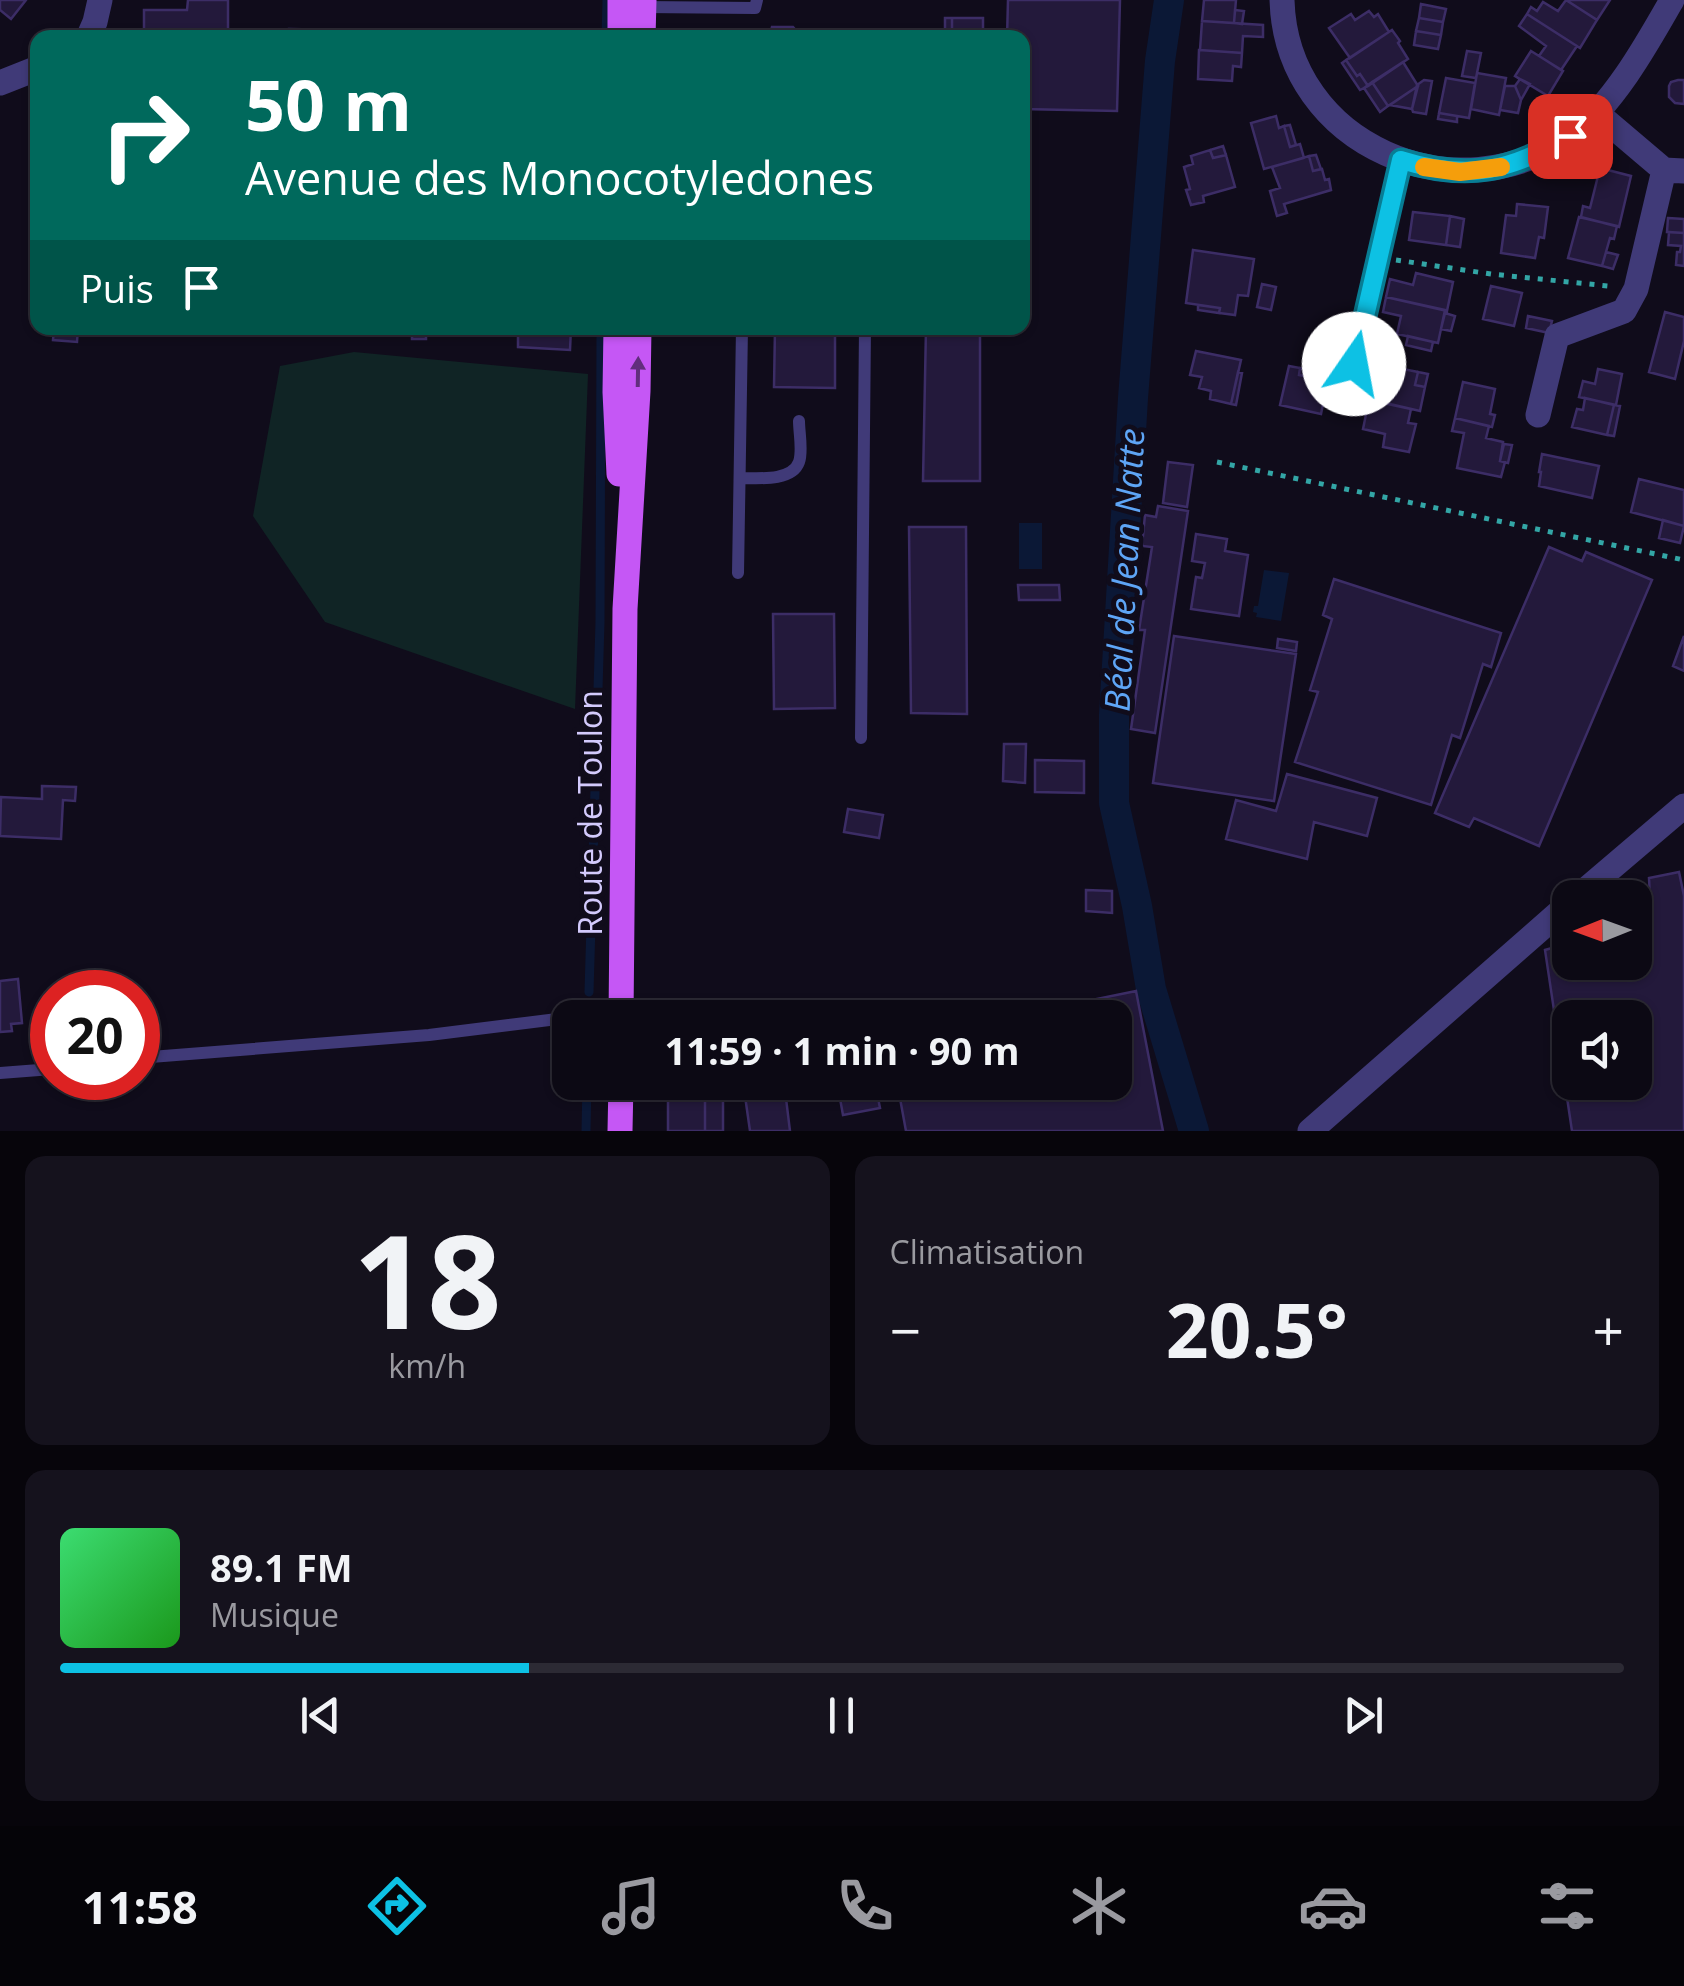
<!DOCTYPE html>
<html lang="fr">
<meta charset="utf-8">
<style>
:root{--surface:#0c0914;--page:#15121d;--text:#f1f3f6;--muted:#9a9aa0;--line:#2c2a34;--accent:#0dc1e4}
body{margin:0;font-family:"Open Sans",sans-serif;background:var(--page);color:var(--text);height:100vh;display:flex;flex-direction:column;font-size:38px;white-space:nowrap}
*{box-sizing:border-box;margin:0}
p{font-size:32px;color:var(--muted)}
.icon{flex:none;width:55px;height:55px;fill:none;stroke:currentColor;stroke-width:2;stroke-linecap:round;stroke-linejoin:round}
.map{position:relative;height:1131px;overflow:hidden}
.panel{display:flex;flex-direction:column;gap:25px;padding:25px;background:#07050b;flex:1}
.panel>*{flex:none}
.banner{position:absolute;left:30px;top:30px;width:1000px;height:305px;border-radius:20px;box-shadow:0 2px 8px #0004,0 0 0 2px var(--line);background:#00695c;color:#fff;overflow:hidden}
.needle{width:65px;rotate:269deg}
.tools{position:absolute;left:1552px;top:880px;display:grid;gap:20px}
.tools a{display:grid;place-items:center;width:100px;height:100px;border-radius:20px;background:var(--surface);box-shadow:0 2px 8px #0004,0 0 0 2px var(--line);font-size:50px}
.speed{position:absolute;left:30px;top:970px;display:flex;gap:20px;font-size:50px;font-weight:700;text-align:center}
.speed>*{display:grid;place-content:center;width:130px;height:130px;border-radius:50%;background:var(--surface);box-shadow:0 2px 8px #0004,0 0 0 2px var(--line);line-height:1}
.speed .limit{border:15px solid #d22;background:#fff;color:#111}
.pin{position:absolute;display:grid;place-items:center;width:85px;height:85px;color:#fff;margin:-42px;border-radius:20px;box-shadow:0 5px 15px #0006}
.me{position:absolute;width:110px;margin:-55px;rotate:12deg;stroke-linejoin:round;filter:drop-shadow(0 0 8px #0008)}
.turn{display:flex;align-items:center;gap:35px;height:210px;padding:0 50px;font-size:45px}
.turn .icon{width:130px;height:130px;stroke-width:2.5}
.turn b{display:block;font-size:70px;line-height:85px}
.then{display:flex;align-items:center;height:95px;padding:0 50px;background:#0003;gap:20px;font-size:38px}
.big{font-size:75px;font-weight:700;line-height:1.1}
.panel .card{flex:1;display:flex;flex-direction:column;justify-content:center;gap:15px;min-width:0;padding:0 35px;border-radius:20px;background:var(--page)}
.panel .dial{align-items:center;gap:0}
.dial b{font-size:130px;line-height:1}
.song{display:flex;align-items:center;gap:30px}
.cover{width:120px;height:120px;border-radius:15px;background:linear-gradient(135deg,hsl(140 70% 55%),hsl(120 70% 35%))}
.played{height:10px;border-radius:5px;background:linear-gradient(90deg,var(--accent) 30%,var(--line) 30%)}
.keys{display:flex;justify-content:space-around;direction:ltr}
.heat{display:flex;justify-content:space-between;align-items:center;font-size:55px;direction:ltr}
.panel .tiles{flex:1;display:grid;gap:25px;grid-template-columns:1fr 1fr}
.card:last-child{grid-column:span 2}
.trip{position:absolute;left:552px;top:1000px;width:580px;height:100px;border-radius:20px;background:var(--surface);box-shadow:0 2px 8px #0004,0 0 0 2px var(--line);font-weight:700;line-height:100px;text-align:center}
.tabs{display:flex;height:160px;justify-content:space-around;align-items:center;background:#050408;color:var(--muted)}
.tabs .icon{width:70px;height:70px}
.tabs .on{color:var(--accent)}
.tabs b{font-size:45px;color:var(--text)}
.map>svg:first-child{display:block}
.green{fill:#102425}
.water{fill:#0b1836}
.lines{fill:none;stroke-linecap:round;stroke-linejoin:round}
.stream{stroke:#0b1836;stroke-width:9}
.canal{stroke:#0b1836;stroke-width:30}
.building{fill:#23193b;stroke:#3c2d66;stroke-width:2.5;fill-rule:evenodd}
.path{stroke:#33a6a6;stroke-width:5;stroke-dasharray:5 8;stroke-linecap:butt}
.service{stroke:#403a78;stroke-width:12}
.minor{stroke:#403a78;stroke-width:25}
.primary{stroke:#c557f5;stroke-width:25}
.oneway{fill:#612e7d}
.route-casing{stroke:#087d94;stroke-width:25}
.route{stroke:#0dc1e4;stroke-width:18}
.slow{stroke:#f59e0b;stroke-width:18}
.labels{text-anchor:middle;stroke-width:10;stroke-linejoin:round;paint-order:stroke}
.street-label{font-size:32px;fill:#d3cafc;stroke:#100c1b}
.water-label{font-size:35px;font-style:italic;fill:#5ea5f6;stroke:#100c1b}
</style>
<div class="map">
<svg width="1684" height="1131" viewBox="0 0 1684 1131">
<rect width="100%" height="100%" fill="#100c1b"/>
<path class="green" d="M354,352L588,374L575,709L325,622L253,516L280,366Z"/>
<path class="water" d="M1019,523H1042V569H1019Z
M1264,570L1289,573L1281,621L1256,617L1257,613L1253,612L1254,606H1258Z"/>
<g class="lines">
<path class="stream" d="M606,38L607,0
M589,992L600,622L601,328
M586,1131L587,1082"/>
<path class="canal" d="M1169,0L1160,61L1133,398L1114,715V803L1137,906L1151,989L1194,1131"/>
</g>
<path class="building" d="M0,0H26L11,19L0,10Z
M188,0H228V38H144V10H187Z
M1008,0H1120L1117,111L1022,109V38H1007Z
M1204,0H1236L1234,23L1202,21Z
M1566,0L1597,20L1580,48L1527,14L1531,7L1537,11L1543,2L1558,11Z
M1566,0H1610L1597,20Z
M1421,4L1446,9L1443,22L1419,18Z
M1235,10L1244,11L1242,24L1234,23Z
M1369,11L1374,17L1378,14L1389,32L1350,58L1329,28L1351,14L1355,20Z
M1527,14L1577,46L1561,70L1539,56L1546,46L1519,26Z
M945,18H952V37H945Z
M952,18H983V35H989V38H945L952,37Z
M1419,18L1443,22L1441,35L1416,31Z
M1202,21L1263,25V37L1243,36L1242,53L1200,50Z
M772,27H793L802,38H769Z
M289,29L343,30V38H289Z
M1392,30L1400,41L1398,43L1408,59L1368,86L1360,74L1357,76L1346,60Z
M1416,31L1441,35L1438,49L1414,45Z
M1199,50L1242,53L1241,67L1233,66L1232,81L1198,79Z
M1467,51L1481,53L1476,78L1462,76Z
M1531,51L1563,71L1548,96L1515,76Z
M1346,60L1357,76L1360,74L1368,86L1360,90L1342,63Z
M1403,62L1418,86L1388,106L1372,82Z
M1477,73L1506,78L1499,115L1471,109Z
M1446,78L1475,83L1469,118L1439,113Z
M1520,79L1530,84L1521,100L1515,86Z
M1424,80L1432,81L1426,114L1413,112L1412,109L1417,85Z
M1678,80H1684V104L1675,103L1669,97V86L1671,82Z
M1372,82L1388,106L1380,112L1364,88Z
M1418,86L1412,109L1390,105Z
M1505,86H1515L1521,100L1518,113L1500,110Z
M1439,113L1457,116V122L1438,119Z
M1276,116L1279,128L1284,126L1290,147L1300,144L1304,158L1264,169L1251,123Z
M1290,125L1296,145L1290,147L1284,126Z
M1223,146L1226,155L1213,158L1210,150Z
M1210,150L1213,158L1226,155L1235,187L1203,196L1204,202L1191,205L1186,190L1190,189L1184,167L1193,164L1191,156Z
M1316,155L1321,169L1313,171L1309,156Z
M1309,156L1313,171L1322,169L1325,180L1329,179L1331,190L1284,204L1287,213L1277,216L1270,191L1280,188L1272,167Z
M1600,168L1631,176L1619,227L1581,217L1583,206L1590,208Z
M1517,204L1548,207L1544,238L1539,237L1535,258L1501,253L1506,215L1516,216Z
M1413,212L1450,216L1446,245L1409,240Z
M1450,216L1464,219L1460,247L1446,245Z
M1579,217L1617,226L1614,239L1610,238L1602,266L1568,258Z
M1668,218L1684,219V233L1667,232Z
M1669,232L1684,233V266L1676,265L1677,252H1680L1681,246L1668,245Z
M1193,250L1254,259L1248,296L1238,295L1235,315L1219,313L1220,308L1186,303Z
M1606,252L1618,255L1613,269L1602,266Z
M1416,273L1453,282L1447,311L1386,297L1390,279L1413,285Z
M1262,284L1276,287L1271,310L1257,307Z
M1491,286L1522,293L1514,326L1483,319Z
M1386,297L1445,310L1438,343L1397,334L1401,316L1383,312Z
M1198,305L1220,308L1219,313L1198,310Z
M1665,312L1684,317V341L1675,379L1649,372Z
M1445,313L1455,316L1451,331L1441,329Z
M1528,316L1552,321L1549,333L1526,328Z
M54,328H78L77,342L53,340Z
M412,328H426V339H412Z
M518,328H571L570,350L518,347Z
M775,328H835V388L774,387Z
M926,328H980V481H923Z
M1408,336L1433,342L1431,351L1406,345Z
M1196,351L1241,360L1231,404L1210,399L1211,391L1199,388L1202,377L1190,375Z
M1371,363L1383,365L1379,387L1367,384Z
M1383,365L1418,372L1415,385L1425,387L1420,411L1364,398L1367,384L1379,387Z
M1289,366L1300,368L1299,375L1328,381L1321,414L1280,405Z
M1300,368L1329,375L1328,381L1299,375Z
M1598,369L1622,374L1616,405L1579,397L1583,381L1595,384Z
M1238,372L1242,373L1236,405L1231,404Z
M1418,372L1428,374L1425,387L1415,385Z
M1463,382L1495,389L1490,414L1495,415L1492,427L1455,418Z
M1585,398L1614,405L1607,435L1572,427L1577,409L1583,410Z
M1369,400L1411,409L1408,423L1416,424L1409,452L1383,447L1385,434L1363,429Z
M1614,405L1620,406L1614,436L1607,435Z
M1455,418L1489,426L1486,438L1503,442L1500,461L1505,462L1501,477L1457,468L1464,433L1452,431Z
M1504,444L1512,445L1508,463L1500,461Z
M1542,454L1599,466L1592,498L1539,486L1541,472H1539Z
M1168,462L1193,465L1187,507L1163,503Z
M1639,479L1684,490V526L1631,512Z
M1158,506L1188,511L1155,733L1131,729L1145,630H1139L1152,547L1142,546L1145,515L1156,517Z
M1663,520L1684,526L1680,543L1659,538Z
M909,527H966L967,714L911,713Z
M1196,534L1227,539L1225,551L1248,555L1239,616L1191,609L1196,577L1202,578L1205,563L1192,561Z
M1549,547L1582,561L1586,552L1652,580L1539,846L1474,818L1469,827L1435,813Z
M1334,579L1501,633L1491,667L1483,664L1460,738L1452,735L1431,805L1295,762L1318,692L1310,690L1332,619L1323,615Z
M1018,585H1059L1060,600H1019Z
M773,614H834L835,708L774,709Z
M1174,636L1296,654L1274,801L1153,783Z
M1684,636V671L1673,666Z
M1278,639L1297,642L1296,651L1277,648Z
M1004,744H1026L1025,783L1003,781Z
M1035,760L1084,761V793L1035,792Z
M1287,774L1377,798L1367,836L1314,822L1307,859L1226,839L1236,800L1276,811Z
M42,786L76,787L75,801L63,800L61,839L0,836L1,797L42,799Z
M848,809L883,815L879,838L844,832Z
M1679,872L1684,896V1131H1572L1545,950L1570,943V962H1635V904L1650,898L1649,878ZM1570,1018H1635V1082H1570Z
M1086,890L1112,891V913L1086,911Z
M18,979L22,1023L11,1024L12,1031L0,1032V981Z
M1136,991L1163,1131H906L897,1082H1115V1018H1004Z
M743,1082H784L790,1131H750Z
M837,1082H875L880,1108L843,1115Z
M705,1089V1131H668V1090Z
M705,1100H723V1131H705Z"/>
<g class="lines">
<path class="path" d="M1396,260L1491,274L1608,286
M1217,462L1684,560"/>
<path class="service" d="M643,7L755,8L757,0
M1354,364L1401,160
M740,478C756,478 792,482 799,462C803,451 799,433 799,421
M738,573L742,328
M861,738L865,328
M138,1058L429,1035L621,1011
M0,1073L52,1069"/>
<path class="minor" d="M1282,0C1286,146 1458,218 1572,135C1613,105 1647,44 1672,0
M88,38L95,22L100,0
M0,83L38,68
M1598,114L1664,170L1684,171
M1538,415L1557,336L1624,311L1636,289L1664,170
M1576,898L1684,806
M1310,1131L1570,903"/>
<path class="primary" d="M620,38V0
M643,38L644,0
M616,328L615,392L619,474
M621,1018L625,609L638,391L639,328
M620,1131L621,1082"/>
</g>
<defs><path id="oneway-solid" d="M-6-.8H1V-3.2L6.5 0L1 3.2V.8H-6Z" transform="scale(2.5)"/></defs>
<use class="oneway" href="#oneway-solid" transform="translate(638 372) rotate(-89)"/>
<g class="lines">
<g class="route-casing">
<path id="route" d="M1354,364L1401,160C1468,181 1511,171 1570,136"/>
</g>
<use href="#route" class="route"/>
<path class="slow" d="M1424,167L1460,172L1501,167"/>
</g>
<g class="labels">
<g class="street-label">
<text transform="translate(591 813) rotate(-90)" y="11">Route de Toulon</text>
</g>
<g class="water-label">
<text transform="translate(1125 570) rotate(-87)" y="12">Béal de Jean Natte</text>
</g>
</g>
</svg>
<div class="tools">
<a><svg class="needle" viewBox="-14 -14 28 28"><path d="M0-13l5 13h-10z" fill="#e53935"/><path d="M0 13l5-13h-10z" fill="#9a9aa0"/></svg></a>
<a><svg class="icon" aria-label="sound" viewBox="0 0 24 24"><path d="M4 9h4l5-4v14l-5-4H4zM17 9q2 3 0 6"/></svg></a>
</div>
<div class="speed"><div class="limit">20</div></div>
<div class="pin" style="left:1570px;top:136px;background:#d93025"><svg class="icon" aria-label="arrive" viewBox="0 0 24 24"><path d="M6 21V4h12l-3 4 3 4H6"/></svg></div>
<svg class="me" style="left:1354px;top:364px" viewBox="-20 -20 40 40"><circle r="19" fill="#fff"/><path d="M0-13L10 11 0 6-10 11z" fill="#0dc1e4"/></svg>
<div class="trip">11:59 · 1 min · 90 m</div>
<div class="banner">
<div class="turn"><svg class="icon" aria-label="right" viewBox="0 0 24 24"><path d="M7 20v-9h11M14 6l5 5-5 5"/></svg><div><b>50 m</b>Avenue des Monocotyledones</div></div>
<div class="then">Puis<svg class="icon" aria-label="arrive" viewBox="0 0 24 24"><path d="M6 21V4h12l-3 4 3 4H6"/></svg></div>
</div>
</div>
<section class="panel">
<div class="tiles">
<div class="card dial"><b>18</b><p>km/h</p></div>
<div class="card"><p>Climatisation</p>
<div class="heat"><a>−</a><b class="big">20.5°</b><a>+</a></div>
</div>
<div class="card">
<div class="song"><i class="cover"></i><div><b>89.1 FM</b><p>Musique</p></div></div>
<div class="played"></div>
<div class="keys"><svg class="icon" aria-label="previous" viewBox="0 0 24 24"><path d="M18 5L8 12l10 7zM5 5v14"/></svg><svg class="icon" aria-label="pause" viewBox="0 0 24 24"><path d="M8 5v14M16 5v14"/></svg><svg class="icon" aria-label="next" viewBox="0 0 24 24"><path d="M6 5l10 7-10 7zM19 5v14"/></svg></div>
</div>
</div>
</section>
<nav class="tabs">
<b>11:58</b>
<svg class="icon on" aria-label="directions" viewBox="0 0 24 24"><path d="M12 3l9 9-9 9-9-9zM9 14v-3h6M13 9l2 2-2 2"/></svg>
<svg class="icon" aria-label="music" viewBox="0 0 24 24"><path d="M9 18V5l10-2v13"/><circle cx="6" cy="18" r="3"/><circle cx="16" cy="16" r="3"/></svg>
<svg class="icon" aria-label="phone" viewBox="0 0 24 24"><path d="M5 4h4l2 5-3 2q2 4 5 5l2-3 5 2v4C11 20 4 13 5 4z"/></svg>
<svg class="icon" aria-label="climate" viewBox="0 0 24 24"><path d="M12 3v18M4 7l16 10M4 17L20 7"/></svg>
<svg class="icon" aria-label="car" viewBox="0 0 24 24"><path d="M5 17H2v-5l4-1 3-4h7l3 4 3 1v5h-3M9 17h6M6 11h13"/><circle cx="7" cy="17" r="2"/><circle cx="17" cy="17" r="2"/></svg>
<svg class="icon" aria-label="filters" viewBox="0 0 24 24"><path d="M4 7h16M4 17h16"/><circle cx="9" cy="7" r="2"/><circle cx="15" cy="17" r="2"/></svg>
</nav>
